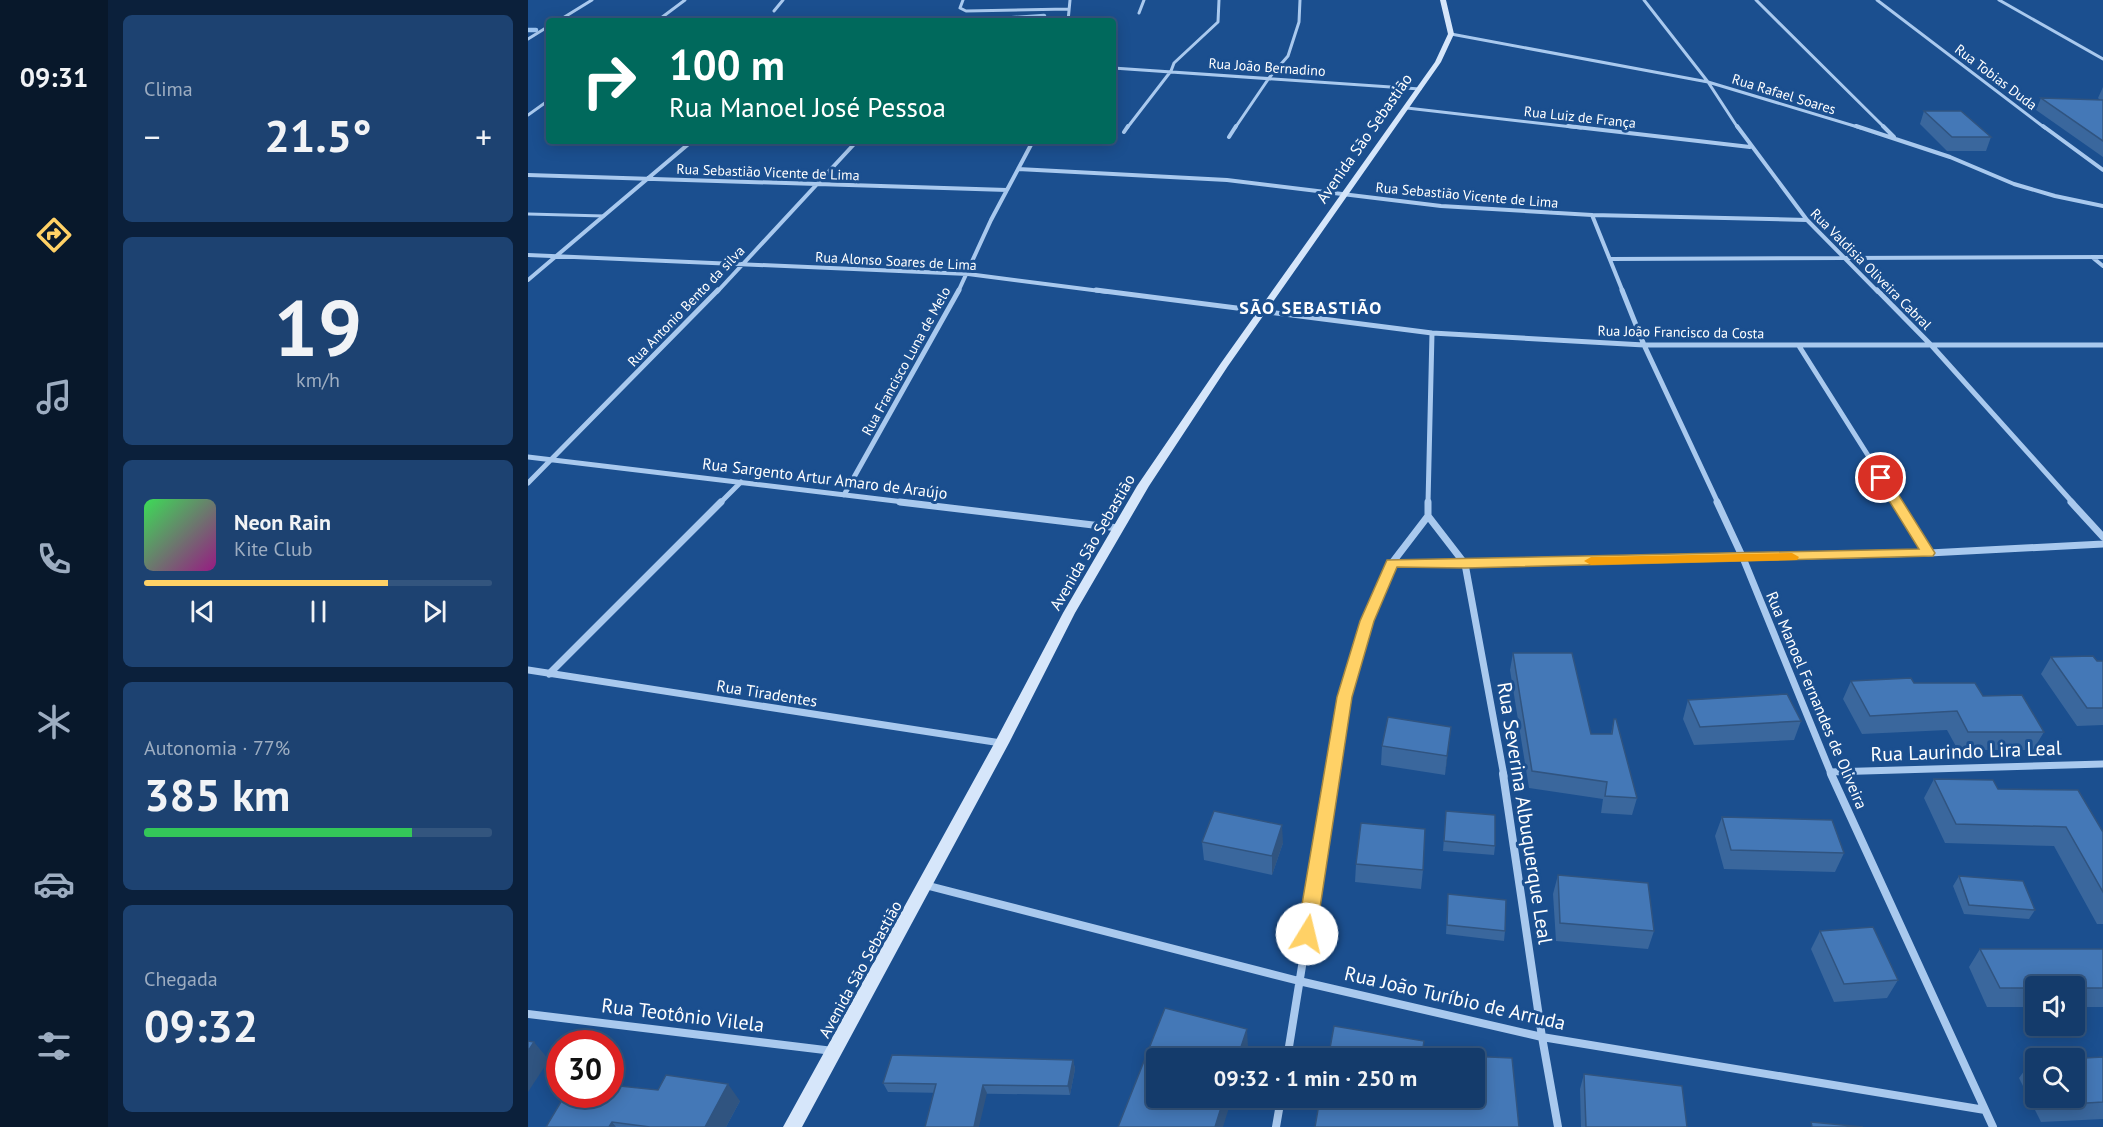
<!DOCTYPE html>
<html lang="pt">
<meta charset="utf-8">
<style>
:root{--surface:#143b6b;--page:#1d4271;--text:#f1f3f6;--muted:#9dadc1;--line:#33557e;--accent:#ffd166}
body{margin:0;font-family:"PT Sans",sans-serif;background:var(--page);color:var(--text);height:100vh;display:flex;flex-direction:column;font-size:22px;white-space:nowrap}
*{box-sizing:border-box;margin:0}
p{font-size:20px;color:var(--muted)}
.icon{flex:none;width:33px;height:33px;fill:none;stroke:currentColor;stroke-width:2;stroke-linecap:round;stroke-linejoin:round}
.map{position:relative;flex:1;overflow:hidden}
.details{display:flex;flex-direction:column;gap:15px;padding:15px;background:#0b203b;width:420px}
.details>*{flex:none}
.guide{position:absolute;left:18px;top:18px;width:570px;height:126px;border-radius:6px;box-shadow:0 3px 15px #0003,0 0 0 2px var(--line);background:#00695c;color:#fff;overflow:hidden}
.buttons{position:absolute;left:1497px;top:976px;display:grid;gap:12px}
.buttons a{display:grid;place-items:center;width:60px;height:60px;border-radius:6px;background:var(--surface);box-shadow:0 3px 15px #0003,0 0 0 2px var(--line);font-size:30px}
.speed{position:absolute;left:18px;top:1030px;display:flex;gap:12px;font-size:30px;font-weight:700;text-align:center}
.speed>*{display:grid;place-content:center;width:78px;height:78px;border-radius:50%;background:var(--surface);box-shadow:0 3px 15px #0003,0 0 0 2px var(--line);line-height:1}
.speed .limit{border:9px solid #d22;background:#fff;color:#111}
.pin{position:absolute;display:grid;place-items:center;width:51px;height:51px;color:#fff;margin:-26px;border:3px solid #fff;border-radius:50%;box-shadow:0 2px 6px #0007}
.me{position:absolute;width:66px;margin:-33px;rotate:9deg;stroke-linejoin:round;filter:drop-shadow(0 0 4px #0008)}
.turn{display:flex;align-items:center;gap:21px;height:126px;padding:0 24px;font-size:27px}
.turn .icon{width:78px;height:78px;stroke-width:2.5}
.turn b{display:block;font-size:42px;line-height:51px}
.big{font-size:45px;font-weight:800;line-height:1.1}
.details .tile{flex:1;display:flex;flex-direction:column;justify-content:center;gap:9px;min-width:0;padding:0 21px;border-radius:9px;background:var(--page)}
.details .dial{align-items:center;gap:0}
.dial b{font-size:78px;line-height:1}
.song{display:flex;align-items:center;gap:18px}
.cover{width:72px;height:72px;border-radius:9px;background:linear-gradient(135deg,hsl(130 70% 55%),hsl(310 70% 35%))}
.played{height:6px;border-radius:3px;background:linear-gradient(90deg,var(--accent) 70%,var(--line) 70%)}
.keys{display:flex;justify-content:space-around;direction:ltr}
.heat{display:flex;justify-content:space-between;align-items:center;font-size:33px;direction:ltr}
.charge{height:9px;border-radius:4px;background:linear-gradient(90deg,#34c759 77%,var(--line) 0)}
.trip{position:absolute;left:618px;top:1048px;width:339px;height:60px;border-radius:6px;background:var(--surface);box-shadow:0 3px 15px #0003,0 0 0 2px var(--line);font-weight:800;line-height:60px;text-align:center}
main{display:flex;flex:1;min-height:0}
.dock{display:flex;flex-direction:column;width:108px;justify-content:space-around;align-items:center;background:#08182b;color:var(--muted)}
.dock .icon{width:42px;height:42px}
.dock .on{color:var(--accent)}
.dock b{font-size:27px;color:var(--text)}
.map>svg:first-child{display:block}
.lines{fill:none;stroke-linecap:round;stroke-linejoin:round}
.stream{stroke:#9cc4f0;stroke-width:4.5}
.service{stroke:#a9c9ee;stroke-width:3}
.minor-far4{stroke:#a9c9ee;stroke-width:3}
.minor-far3{stroke:#a9c9ee;stroke-width:4}
.minor-far2{stroke:#a9c9ee;stroke-width:5}
.minor-far1{stroke:#a9c9ee;stroke-width:7}
.minor{stroke:#a9c9ee;stroke-width:8}
.secondary{fill:#d6e6fa;fill-rule:evenodd}
.wall{fill:#3a679d}
.shaded-wall{fill:#305480}
.building{fill:#4478b7;stroke:#305480;stroke-width:1.5}
.route{fill:#ffd166;stroke:#a68842;stroke-width:1.5}
.slow{fill:#f59e0b}
.labels{text-anchor:middle;stroke-width:6;stroke-linejoin:round;paint-order:stroke}
.far-street-label{font-size:14px;fill:#fff;stroke:#1b4f8f}
.street-label{font-size:16px;fill:#fff;stroke:#1b4f8f}
.far-district-label{font-size:18px;font-weight:bold;letter-spacing:1.5px;fill:#fff;stroke:#1b4f8f}
.near-street-label{font-size:20px;fill:#fff;stroke:#1b4f8f}
</style>
<main>
<nav class="dock">
<b>09:31</b>
<svg class="icon on" aria-label="directions" viewBox="0 0 24 24"><path d="M12 3l9 9-9 9-9-9zM9 14v-3h6M13 9l2 2-2 2"/></svg>
<svg class="icon" aria-label="music" viewBox="0 0 24 24"><path d="M9 18V5l10-2v13"/><circle cx="6" cy="18" r="3"/><circle cx="16" cy="16" r="3"/></svg>
<svg class="icon" aria-label="phone" viewBox="0 0 24 24"><path d="M5 4h4l2 5-3 2q2 4 5 5l2-3 5 2v4C11 20 4 13 5 4z"/></svg>
<svg class="icon" aria-label="climate" viewBox="0 0 24 24"><path d="M12 3v18M4 7l16 10M4 17L20 7"/></svg>
<svg class="icon" aria-label="car" viewBox="0 0 24 24"><path d="M5 17H2v-5l4-1 3-4h7l3 4 3 1v5h-3M9 17h6M6 11h13"/><circle cx="7" cy="17" r="2"/><circle cx="17" cy="17" r="2"/></svg>
<svg class="icon" aria-label="filters" viewBox="0 0 24 24"><path d="M4 7h16M4 17h16"/><circle cx="9" cy="7" r="2"/><circle cx="15" cy="17" r="2"/></svg>
</nav>
<section class="details">
<div class="tile"><p>Clima</p>
<div class="heat"><a>−</a><b class="big">21.5°</b><a>+</a></div>
</div>
<div class="tile dial"><b>19</b><p>km/h</p></div>
<div class="tile">
<div class="song"><i class="cover"></i><div><b>Neon Rain</b><p>Kite Club</p></div></div>
<div class="played"></div>
<div class="keys"><svg class="icon" aria-label="previous" viewBox="0 0 24 24"><path d="M18 5L8 12l10 7zM5 5v14"/></svg><svg class="icon" aria-label="pause" viewBox="0 0 24 24"><path d="M8 5v14M16 5v14"/></svg><svg class="icon" aria-label="next" viewBox="0 0 24 24"><path d="M6 5l10 7-10 7zM19 5v14"/></svg></div>
</div>
<div class="tile"><p>Autonomia · 77%</p><b class="big">385 km</b><div class="charge"></div></div>
<div class="tile"><p>Chegada</p><b class="big">09:32</b></div>
</section>
<div class="map">
<svg width="1575" height="1127" viewBox="0 0 1575 1127">
<rect width="100%" height="100%" fill="#1b4f8f"/>
<g class="lines">
<path class="stream" d="M446,21L516,16
M0,30H8"/>
<path class="service" d="M0,214L76,216"/>
<path class="minor-far4" d="M435,0L432,8L438,11L540,9
M1116,0L1180,82L1210,128
M1228,0L1357,128
M1349,0L1517,128
M1471,0L1575,59
M246,11L255,0
M611,13L616,0
M30,21L64,0
M129,21L157,0
M540,21L542,0
M923,34L1180,82L1333,128
M0,39L21,26
M585,68L892,89
M879,108L1053,128
M0,115L21,100
M599,128L643,71L646,63L690,22L691,0
M707,128L741,78L760,56L771,22L772,0"/>
<path class="minor-far3" d="M1040,126L1222,147
M1209,126L1279,220L1350,292
M1328,126L1422,157L1486,184L1527,196L1575,206
M1355,126L1366,137
M1515,126L1575,170
M596,132L600,126
M701,137L708,126
M490,169L699,180L913,206L1064,215L1279,220
M0,175L479,190
M1064,215L1095,292
M0,255L440,274L580,292
M1564,257L1575,266
M1083,259L1575,257
M0,280L164,141
M189,292L329,141
M430,292L463,220L505,141"/>
<path class="minor-far2" d="M568,290L904,333L1116,345H1575
M1094,290L1116,345L1190,503
M1349,290L1404,346L1545,503
M1271,346L1370,503
M0,457L384,503
M0,483L190,290
M316,495L431,290
M192,503L213,482
M900,503L904,333"/>
<path class="minor-far1" d="M372,502L590,528
M1189,502L1215,558L1304,776
M1369,502L1401,553
M1543,502L1575,537
M900,516L937,564L976,776
M864,563L937,564L1401,553L1575,544
M0,670L473,743
M21,674L193,502
M1302,772L1575,764
M804,776L817,697L839,621L864,563L900,516V502"/>
<path class="minor" d="M975,774L1014,1037L1030,1127
M1303,774L1465,1127
M397,885L771,981L1014,1037L1457,1110
M0,1014L305,1051
M759,1059L805,774
M748,1127L753,1098"/>
<path class="secondary" d="M912,0H918L926,34L913,62L700,366L621,486L547,613L481,743L274,1127H255L467,742L535,613L609,486L693,363L907,62L920,34Z"/>
</g>
<path class="wall" d="M1575,87V157L1508,110L1513,98L1572,100L1570,98Z
M1396,111L1463,137L1458,151H1419L1392,124Z
M985,653L1063,734H1083L1086,719L1109,798L1104,815L1073,813L1075,799L1001,788L982,670Z
M1523,657L1575,661V725L1549,726L1513,674Z
M1323,681L1386,683L1455,696L1516,732L1505,750H1430L1419,730L1334,734L1315,699Z
M1160,700L1273,721L1266,740L1166,745L1155,719Z
M923,727L917,775L853,765L854,746Z
M1406,779L1470,789L1575,832V924H1569L1526,846L1417,843L1396,798Z
M918,811L967,846L966,855L915,851Z
M1194,817L1316,853L1307,872L1196,869L1187,836Z
M674,842L755,843L744,875L676,860Z
M828,864L895,870L893,889L827,882Z
M1030,875L1126,931L1120,949L1028,941L1025,894Z
M1431,876L1507,910L1501,919L1436,914L1425,886Z
M920,894L977,931L976,941L918,934Z
M1292,931L1370,980L1359,998L1306,1002L1283,949Z
M1452,949H1575V1007H1546V987H1508V1007H1459L1441,967Z
M1575,1057V1119L1513,1122L1491,1078L1504,1060H1508V1098H1546Z
M545,1060L547,1069L542,1095L360,1092L355,1083Z
M1056,1074L1159,1127H1053L1052,1089Z
M212,1101L198,1127H18Z"/>
<path class="shaded-wall" d="M923,727L921,746L917,775L919,756Z
M754,825L755,843L744,875V856Z
M719,1029L720,1047L716,1059H709Z
M6,1042L21,1060L0,1092V1051Z
M545,1060L547,1069L542,1095L540,1086Z
M200,1084L212,1101L198,1127H177Z
M455,1085L459,1093L451,1127H446Z
M696,1098H704L695,1127H687Z
M84,1122L88,1127H81Z"/>
<path class="building" d="M1513,98L1575,100V141Z
M1396,111H1433L1463,137H1424Z
M985,653H1044L1063,734H1084L1086,719H1088L1109,798L1077,796L1079,782L1004,771Z
M1565,656L1569,661H1575V708H1559L1523,657Z
M1383,678L1386,683H1447L1455,696L1494,695L1516,732H1440L1429,711L1342,716L1323,681Z
M1259,694L1273,721L1172,727L1160,700Z
M860,717L923,727L919,756L854,746Z
M1406,779L1465,780L1470,789L1550,790L1575,832V892L1538,827L1428,824Z
M686,811L754,825L744,856L674,842Z
M918,811L967,815V846L916,841Z
M1194,817L1304,820L1316,853L1203,850Z
M833,823L897,829L895,870L828,864Z
M1030,875L1120,883L1126,931L1032,923Z
M1431,876L1495,881L1507,910L1441,905Z
M920,894L978,900L977,931L919,925Z
M1345,927L1370,980L1316,984L1292,931Z
M1452,949H1575V988H1546V987H1508V988H1472Z
M637,1008L719,1029L709,1059H628V1098H696L687,1127H590Z
M806,1026L896,1041L894,1054L984,1058L991,1127H787L792,1098H946V1059H800Z
M0,1041L6,1042L0,1051Z
M364,1055L545,1060L540,1086L455,1085L446,1127H397L408,1084L355,1083Z
M1575,1057V1102L1527,1105L1524,1098H1546V1059H1537Z
M1056,1074L1154,1086L1159,1127H1058Z
M138,1075L200,1084L177,1127H122L84,1122L81,1127H18L37,1095H82V1085L130,1090Z
M1283,1122L1335,1127H1284Z"/>
<path class="route" d="M1353,474L1360,478L1407,553L1405,556L937,568L869,567L846,621L824,697L788,934L785,940L779,942L772,940L769,934L809,697L832,621L859,560L1391,549L1347,478Z"/>
<path class="slow" d="M1264,553L1271,557L1269,560L1063,565L1056,561L1063,557Z"/>
<g class="labels">
<g class="far-street-label">
<text transform="translate(739 67) rotate(4)" y="5">Rua João Bernadino</text>
<text transform="translate(1468 77) rotate(37)" y="5">Rua Tobias Duda</text>
<text transform="translate(1256 94) rotate(17)" y="5">Rua Rafael Soares</text>
<text transform="translate(1052 117) rotate(6)" y="5">Rua Luiz de França</text>
<text transform="translate(240 172) rotate(2)" y="5">Rua Sebastião Vicente de Lima</text>
<text transform="translate(939 195) rotate(5)" y="5">Rua Sebastião Vicente de Lima</text>
<text transform="translate(368 261) rotate(3)" y="5">Rua Alonso Soares de Lima</text>
<text transform="translate(1343 269) rotate(45)" y="5">Rua Valdisia Oliveira Cabral</text>
<text transform="translate(158 306) rotate(-46)" y="5">Rua Antonio Bento da silva</text>
<text transform="translate(1153 332) rotate(1)" y="5">Rua João Francisco da Costa</text>
<text transform="translate(378 361) rotate(-61)" y="5">Rua Francisco Luna de Melo</text>
</g>
<g class="street-label">
<text transform="translate(836 138) rotate(-55)" y="6">Avenida São Sebastião</text>
<text transform="translate(297 478) rotate(7)" y="6">Rua Sargento Artur Amaro de Araújo</text>
<text transform="translate(564 542) rotate(-60)" y="6">Avenida São Sebastião</text>
<text transform="translate(239 693) rotate(9)" y="6">Rua Tiradentes</text>
<text transform="translate(1289 700) rotate(67)" y="6">Rua Manoel Fernandes de Oliveira</text>
<text transform="translate(332 969) rotate(-61)" y="6">Avenida São Sebastião</text>
</g>
<g class="far-district-label">
<text x="783" y="314">SÃO SEBASTIÃO</text>
</g>
<g class="near-street-label">
<text transform="translate(1438 751) rotate(-2)" y="7">Rua Laurindo Lira Leal</text>
<text transform="translate(997 813) rotate(81)" y="7">Rua Severina Albuquerque Leal</text>
<text transform="translate(927 998) rotate(13)" y="7">Rua João Turíbio de Arruda</text>
<text transform="translate(155 1015) rotate(7)" y="7">Rua Teotônio Vilela</text>
</g>
</g>
</svg>
<div class="buttons">
<a><svg class="icon" aria-label="sound" viewBox="0 0 24 24"><path d="M4 9h4l5-4v14l-5-4H4zM17 9q2 3 0 6"/></svg></a>
<a><svg class="icon" aria-label="search" viewBox="0 0 24 24"><circle cx="10" cy="10" r="6"/><path d="M15 15l6 6"/></svg></a>
</div>
<div class="speed"><div class="limit">30</div></div>
<div class="pin" style="left:1353px;top:478px;background:#d93025"><svg class="icon" aria-label="arrive" viewBox="0 0 24 24"><path d="M6 21V4h12l-3 4 3 4H6"/></svg></div>
<svg class="me" style="left:779px;top:934px" viewBox="-20 -20 40 40"><circle r="19" fill="#fff"/><path d="M0-13L10 11 0 6-10 11z" fill="#ffd166"/></svg>
<div class="trip">09:32 · 1 min · 250 m</div>
<div class="guide">
<div class="turn"><svg class="icon" aria-label="right" viewBox="0 0 24 24"><path d="M7 20v-9h11M14 6l5 5-5 5"/></svg><div><b>100 m</b>Rua Manoel José Pessoa</div></div>
</div>
</div>
</main>
